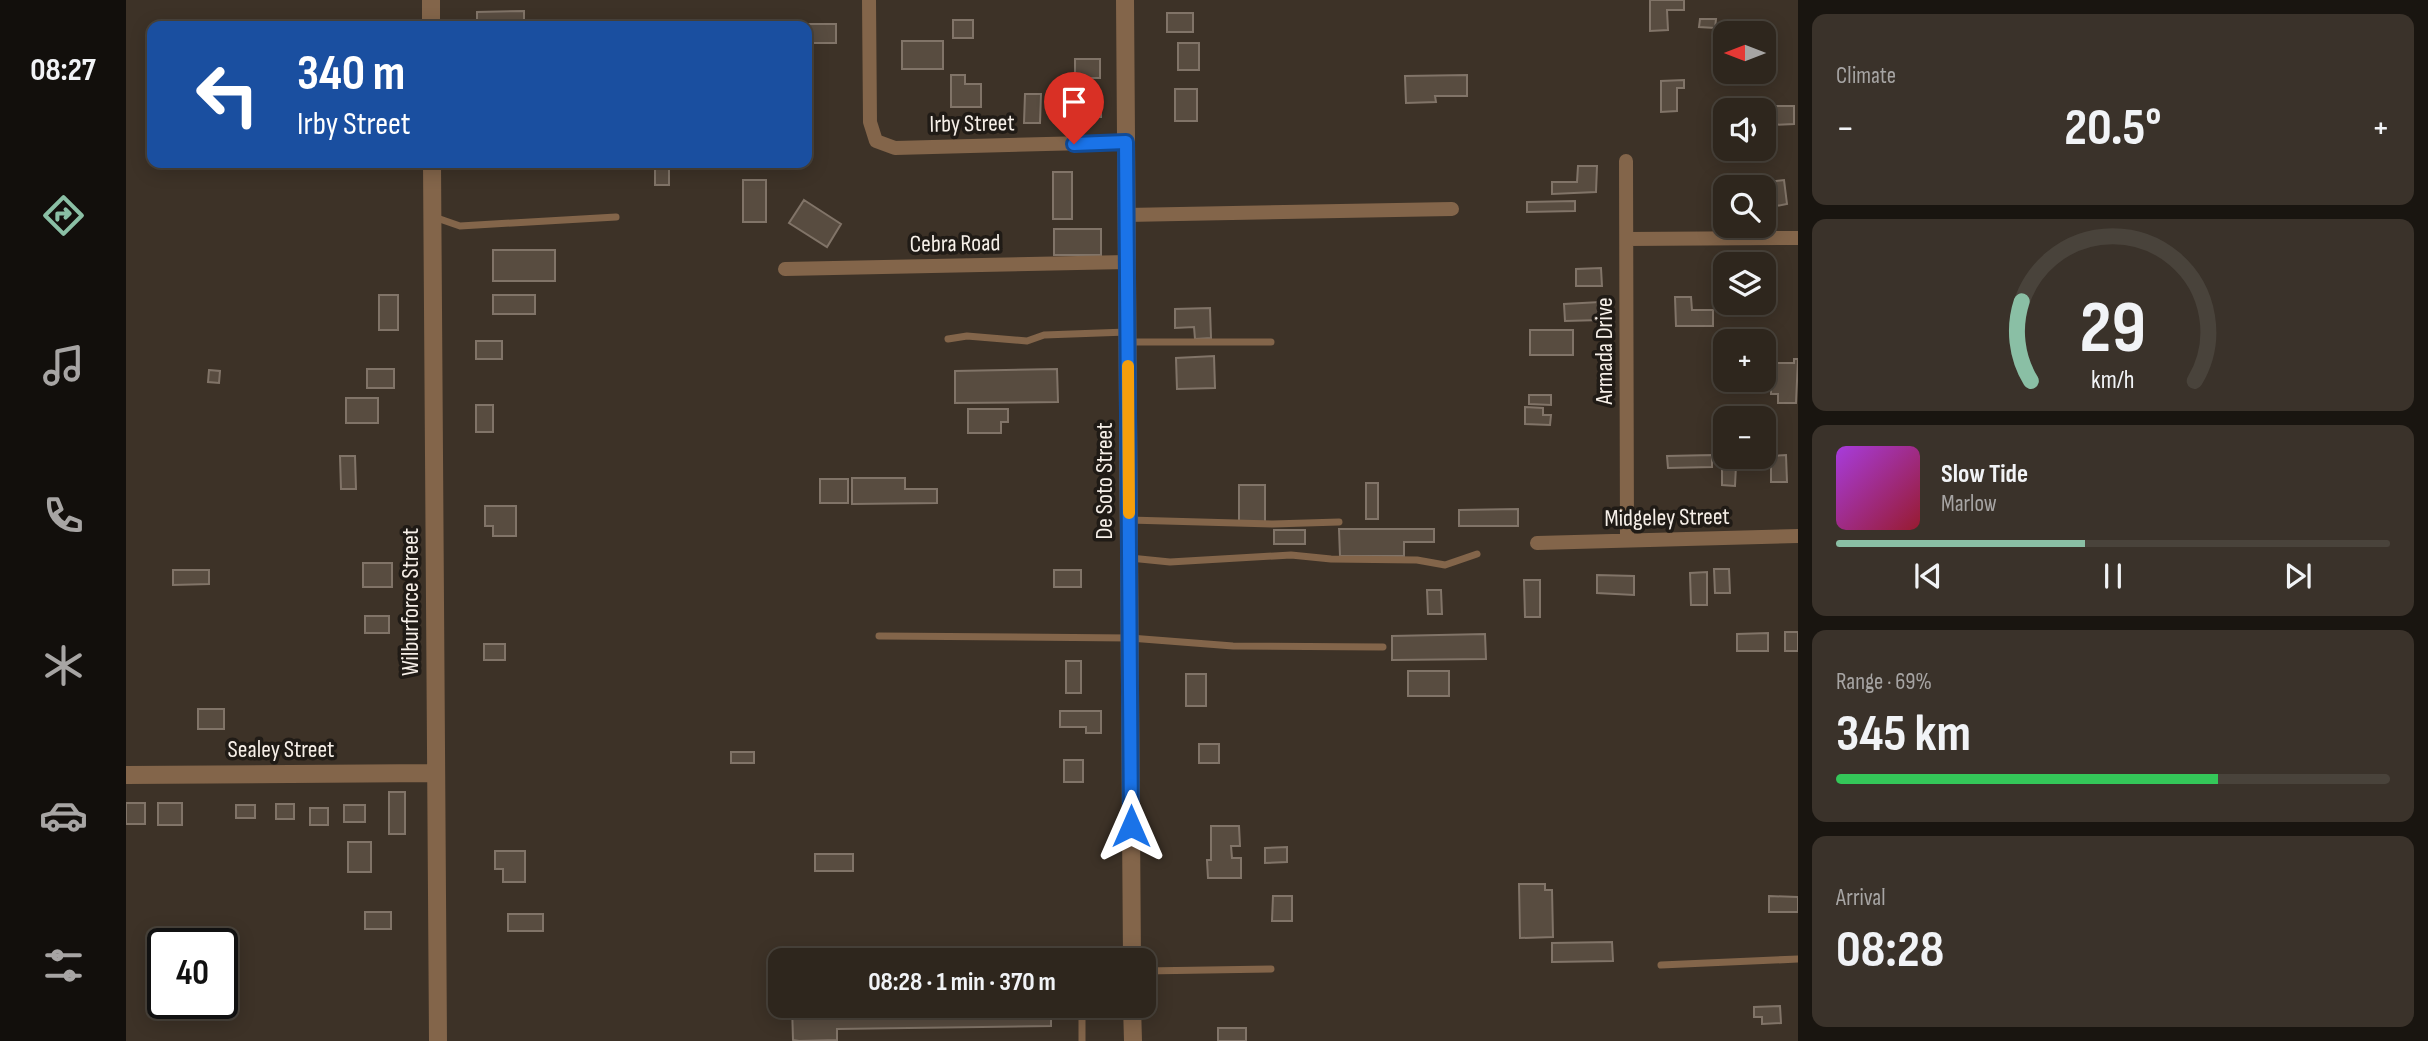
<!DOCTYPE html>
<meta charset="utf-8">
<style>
:root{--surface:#2e261d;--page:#3a322a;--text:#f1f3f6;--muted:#a7a5a4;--line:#49433b;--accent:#8abfa5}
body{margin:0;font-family:"Sofia Sans Condensed",sans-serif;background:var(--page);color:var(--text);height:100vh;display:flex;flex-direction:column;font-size:26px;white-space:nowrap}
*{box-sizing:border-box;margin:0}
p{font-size:23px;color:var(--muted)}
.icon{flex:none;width:38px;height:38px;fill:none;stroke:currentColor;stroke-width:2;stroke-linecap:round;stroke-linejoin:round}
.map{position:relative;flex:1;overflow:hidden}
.side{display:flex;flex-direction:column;gap:14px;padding:14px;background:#191510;width:630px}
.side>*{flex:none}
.banner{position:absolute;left:21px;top:21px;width:665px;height:147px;border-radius:14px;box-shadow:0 4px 18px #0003,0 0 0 2px var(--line);background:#1a4fa0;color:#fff;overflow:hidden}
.needle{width:46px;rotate:270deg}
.buttons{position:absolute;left:1587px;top:21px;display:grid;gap:14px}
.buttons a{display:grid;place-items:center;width:63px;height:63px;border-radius:14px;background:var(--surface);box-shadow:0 4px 18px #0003,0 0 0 2px var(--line);font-size:35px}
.speed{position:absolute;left:21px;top:928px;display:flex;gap:14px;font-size:35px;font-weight:700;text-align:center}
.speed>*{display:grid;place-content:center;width:91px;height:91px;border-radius:50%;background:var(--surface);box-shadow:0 4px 18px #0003,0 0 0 2px var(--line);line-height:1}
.speed .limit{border:4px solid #111;border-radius:10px;background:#fff;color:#111}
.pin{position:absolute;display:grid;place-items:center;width:60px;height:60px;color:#fff;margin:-72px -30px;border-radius:50% 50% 50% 0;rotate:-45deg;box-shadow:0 0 7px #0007}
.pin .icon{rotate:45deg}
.me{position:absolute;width:77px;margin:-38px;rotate:0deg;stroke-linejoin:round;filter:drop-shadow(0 0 5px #0008)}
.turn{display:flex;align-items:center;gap:24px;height:147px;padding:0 35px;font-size:32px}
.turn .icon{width:91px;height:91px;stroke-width:2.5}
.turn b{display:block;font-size:49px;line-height:60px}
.big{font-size:52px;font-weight:700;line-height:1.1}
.side .card{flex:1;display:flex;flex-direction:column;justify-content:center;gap:10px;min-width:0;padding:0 24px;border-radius:14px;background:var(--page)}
.side .dial{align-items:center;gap:0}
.dial svg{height:182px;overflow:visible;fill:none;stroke:var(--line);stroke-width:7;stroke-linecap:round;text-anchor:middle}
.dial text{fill:var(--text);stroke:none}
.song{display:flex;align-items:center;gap:21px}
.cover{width:84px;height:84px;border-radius:10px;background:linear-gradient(135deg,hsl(280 70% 55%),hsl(350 70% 35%))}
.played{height:7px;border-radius:4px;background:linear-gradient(90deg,var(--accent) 45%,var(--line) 45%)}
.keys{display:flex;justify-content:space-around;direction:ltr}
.heat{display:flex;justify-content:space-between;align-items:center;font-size:38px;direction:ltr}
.charge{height:10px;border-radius:5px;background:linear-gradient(90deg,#34c759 69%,var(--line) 0)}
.trip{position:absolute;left:642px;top:948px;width:388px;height:70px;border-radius:14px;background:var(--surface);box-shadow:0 4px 18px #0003,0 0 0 2px var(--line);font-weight:700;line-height:70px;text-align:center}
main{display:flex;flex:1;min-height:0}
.menu{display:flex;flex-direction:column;width:126px;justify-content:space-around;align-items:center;background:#120f0c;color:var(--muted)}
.menu .icon{width:49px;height:49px}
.menu .active{color:var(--accent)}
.menu b{font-size:32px;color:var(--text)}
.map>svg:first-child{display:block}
.building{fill:#584c40;stroke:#817468;stroke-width:2}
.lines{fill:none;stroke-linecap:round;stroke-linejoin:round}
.service{stroke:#83654a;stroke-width:7}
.minor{stroke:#83654a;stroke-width:14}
.tertiary{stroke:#83654a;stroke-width:18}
.route-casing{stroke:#114b97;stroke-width:18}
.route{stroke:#1a73e8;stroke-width:12}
.slow{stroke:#f59e0b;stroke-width:12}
.labels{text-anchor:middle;stroke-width:7;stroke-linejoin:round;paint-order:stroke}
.street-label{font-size:24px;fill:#f6efe8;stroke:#201b16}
</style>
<main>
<nav class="menu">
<b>08:27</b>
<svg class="icon active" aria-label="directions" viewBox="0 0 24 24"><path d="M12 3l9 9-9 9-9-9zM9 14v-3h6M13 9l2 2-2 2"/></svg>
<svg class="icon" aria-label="music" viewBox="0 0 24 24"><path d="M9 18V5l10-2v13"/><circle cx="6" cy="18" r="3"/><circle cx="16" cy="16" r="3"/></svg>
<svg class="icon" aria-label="phone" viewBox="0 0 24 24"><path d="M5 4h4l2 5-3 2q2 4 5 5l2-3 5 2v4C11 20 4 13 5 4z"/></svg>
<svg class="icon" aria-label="climate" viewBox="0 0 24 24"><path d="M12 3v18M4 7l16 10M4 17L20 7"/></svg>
<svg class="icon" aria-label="car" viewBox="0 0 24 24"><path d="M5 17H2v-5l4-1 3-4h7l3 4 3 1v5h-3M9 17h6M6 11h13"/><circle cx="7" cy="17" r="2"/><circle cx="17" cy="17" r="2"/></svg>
<svg class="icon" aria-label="filters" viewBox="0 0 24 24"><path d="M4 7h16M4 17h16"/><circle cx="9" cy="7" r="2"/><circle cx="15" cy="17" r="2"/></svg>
</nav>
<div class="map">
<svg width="1672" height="1041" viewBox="0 0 1672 1041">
<rect width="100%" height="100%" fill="#3d3227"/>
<path class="building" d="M1524,0H1558V10H1541L1542,30L1524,31Z
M398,11V21L351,22V12Z
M1041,13H1067V32H1041Z
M1574,19H1590L1589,28L1573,27Z
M827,20H847V38H827Z
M665,24H710V43H681V26Z
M776,41H817V69H776Z
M1052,43H1073V70H1052Z
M949,59H974V78H949Z
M825,75H839V84H855V107H825Z
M1341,75V96H1309L1310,102L1280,103L1279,76Z
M1558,80V88H1551V111L1535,112V81Z
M1049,89H1071V121H1049Z
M899,94H915L914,123H898Z
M953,100H975V117H953Z
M1644,106H1668V124L1644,125Z
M529,166H543V185H529Z
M1452,166H1471L1470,192L1426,194V182H1451Z
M927,172H946V219H927Z
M617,180H640V222H617Z
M1658,180L1661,204L1645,207L1641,182Z
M678,200L715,224L701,247L663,223Z
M1449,201V211L1401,212V202Z
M928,229H975V255H928Z
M367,250H429V281H367Z
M1638,267L1651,268V289L1638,288Z
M1475,268L1476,286H1450V269Z
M253,295H272V330H253Z
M367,295H409V314H367Z
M1549,297H1565L1566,310H1587V326H1550Z
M1474,302L1475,320L1439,321L1438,304Z
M1084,308L1085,338L1069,339L1068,327L1049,328V309Z
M1404,330H1447V355H1404Z
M350,341H376V359H350Z
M1088,356L1089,388L1051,389L1050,358Z
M1668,359H1672L1670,403H1652V394H1645V384H1640V363H1668Z
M241,369H268V388H241Z
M931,369L932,402L829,403V371Z
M83,370L94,371L93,383L82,382Z
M1403,395H1425V405L1403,404Z
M220,398H252V423H220Z
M350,405H367V432H350Z
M1399,407L1417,408V415H1425L1424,425L1399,424Z
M842,409H882V422H875V433H842Z
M1586,455V467L1542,468L1541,456Z
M1660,455L1661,482H1645V456Z
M214,456H229L230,489H215Z
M1596,465H1610L1609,486L1596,485Z
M726,478H779V489H811V503L726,504Z
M694,479H722V503H694Z
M1240,483H1252V519H1240Z
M1113,485H1139V522H1113Z
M359,506H390V536H367V526H359Z
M1392,509V526H1333V510Z
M1213,529H1308V542H1278V556H1214Z
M1148,530H1179V544H1148Z
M237,563H266V587H237Z
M1588,569H1603L1604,593H1589Z
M47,570H83V584L47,585Z
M928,570H955V587H928Z
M1581,572V605H1565L1564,573Z
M1471,575L1508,576V595L1471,593Z
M1398,580H1414V617H1399Z
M1301,590H1315L1316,614H1302Z
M239,616H263V633H239Z
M1659,632H1672V651H1659Z
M1642,633V651H1611V634Z
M1359,634L1360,659L1266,660V636Z
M358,644H379V660H358Z
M940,661H955V693H940Z
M1282,671H1323V696H1282Z
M1060,674H1080V706H1060Z
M72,709H98V729H72Z
M934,711H975V733H960V727H934Z
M1073,744H1093V763H1073Z
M605,752H628V763H605Z
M938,760H957V782H938Z
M263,792H279V834H263Z
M0,803H19V824H0Z
M32,803H56V825H32Z
M150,804H168V819H150Z
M110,805H129V818H110Z
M218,805H239V822H218Z
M184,808H202V825H184Z
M1085,826H1113L1114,846H1105L1106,858H1115V878H1082L1081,860H1085Z
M222,842H245V872H222Z
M1161,847V862L1139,863V848Z
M369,851H399V882H377V869H369Z
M689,854H727V871H689Z
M1393,884H1419V890H1426L1427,937L1394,938Z
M1147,896H1166V921H1146Z
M1643,896L1672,897V912H1643Z
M239,912H265V929H239Z
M382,914H417V931H382Z
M1486,942L1487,961L1426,962V943Z
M666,1006H925V1026L711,1029V1040L673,1041L667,1040Z
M1654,1006L1655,1023L1636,1024V1017H1628V1007Z
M1092,1028H1120V1041H1092Z"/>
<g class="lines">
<path class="service" d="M308,217L334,226L490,217
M822,339L841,336L901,341L918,335L1001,332
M1002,342H1145
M1003,520L1147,524L1213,522
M1004,558L1044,562L1165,555L1205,559L1291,560L1319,565L1351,554
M753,636L1004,638L1107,646L1257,647
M1535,965L1672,959
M1018,971L1145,969
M956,1041V1011L1006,1009"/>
<path class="minor" d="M743,0L744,122L750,141L769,148L1000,142
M1500,161L1501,540
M1000,215L1326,209
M1501,239L1672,238
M659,269L1001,262
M1411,543L1672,536"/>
<path class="tertiary" d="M305,0V26
M999,0L1006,961
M306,163L312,1041
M0,775L310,773
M1006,1006L1007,1041"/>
</g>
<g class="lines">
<g class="route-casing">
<path id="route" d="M948,144L1000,142L1005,826"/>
</g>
<use href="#route" class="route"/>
<path class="slow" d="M1002,366L1003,513"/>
</g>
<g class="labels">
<g class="street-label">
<text transform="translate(846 123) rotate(-1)" y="8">Irby Street</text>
<text transform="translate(829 243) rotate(-1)" y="8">Cebra Road</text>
<text transform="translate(1478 351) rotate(-90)" y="8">Armada Drive</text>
<text transform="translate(978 481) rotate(-90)" y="8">De Soto Street</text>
<text transform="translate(1541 517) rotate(-1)" y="8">Midgeley Street</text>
<text transform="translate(284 602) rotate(-90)" y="8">Wilburforce Street</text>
<text x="155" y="757">Sealey Street</text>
</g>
</g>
</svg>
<div class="buttons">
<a><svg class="needle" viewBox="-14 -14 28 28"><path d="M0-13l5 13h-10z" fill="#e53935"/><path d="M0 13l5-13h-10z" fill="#a7a5a4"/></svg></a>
<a><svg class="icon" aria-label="sound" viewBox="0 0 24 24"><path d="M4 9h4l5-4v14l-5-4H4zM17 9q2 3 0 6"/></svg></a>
<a><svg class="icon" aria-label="search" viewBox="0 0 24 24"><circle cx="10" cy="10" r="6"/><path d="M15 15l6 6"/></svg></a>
<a><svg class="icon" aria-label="layers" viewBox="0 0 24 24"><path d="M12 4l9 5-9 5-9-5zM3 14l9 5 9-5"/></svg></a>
<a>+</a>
<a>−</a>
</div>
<div class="speed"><div class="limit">40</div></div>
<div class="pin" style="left:948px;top:144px;background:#d93025"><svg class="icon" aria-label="arrive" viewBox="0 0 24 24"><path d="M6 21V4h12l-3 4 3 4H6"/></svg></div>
<svg class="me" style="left:1005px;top:826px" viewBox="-20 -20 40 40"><path d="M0-17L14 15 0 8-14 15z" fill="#1a73e8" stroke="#fff" stroke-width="4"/></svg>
<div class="trip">08:28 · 1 min · 370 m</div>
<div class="banner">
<div class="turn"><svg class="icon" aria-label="left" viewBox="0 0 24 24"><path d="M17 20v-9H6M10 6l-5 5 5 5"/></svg><div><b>340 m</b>Irby Street</div></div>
</div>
</div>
<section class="side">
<div class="card"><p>Climate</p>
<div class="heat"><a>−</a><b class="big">20.5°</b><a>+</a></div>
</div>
<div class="card dial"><svg viewBox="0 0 100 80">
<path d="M14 69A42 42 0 1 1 86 69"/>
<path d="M14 69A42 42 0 0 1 10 34" stroke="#8abfa5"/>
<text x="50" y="56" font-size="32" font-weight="700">29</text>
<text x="50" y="72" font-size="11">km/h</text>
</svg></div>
<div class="card">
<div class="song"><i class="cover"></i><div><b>Slow Tide</b><p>Marlow</p></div></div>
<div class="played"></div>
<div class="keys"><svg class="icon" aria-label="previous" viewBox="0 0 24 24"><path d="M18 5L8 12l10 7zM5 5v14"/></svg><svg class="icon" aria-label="pause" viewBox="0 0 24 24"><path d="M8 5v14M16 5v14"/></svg><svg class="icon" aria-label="next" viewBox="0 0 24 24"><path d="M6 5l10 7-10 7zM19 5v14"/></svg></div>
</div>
<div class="card"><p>Range · 69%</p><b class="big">345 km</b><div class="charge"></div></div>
<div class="card"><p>Arrival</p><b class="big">08:28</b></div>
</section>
</main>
